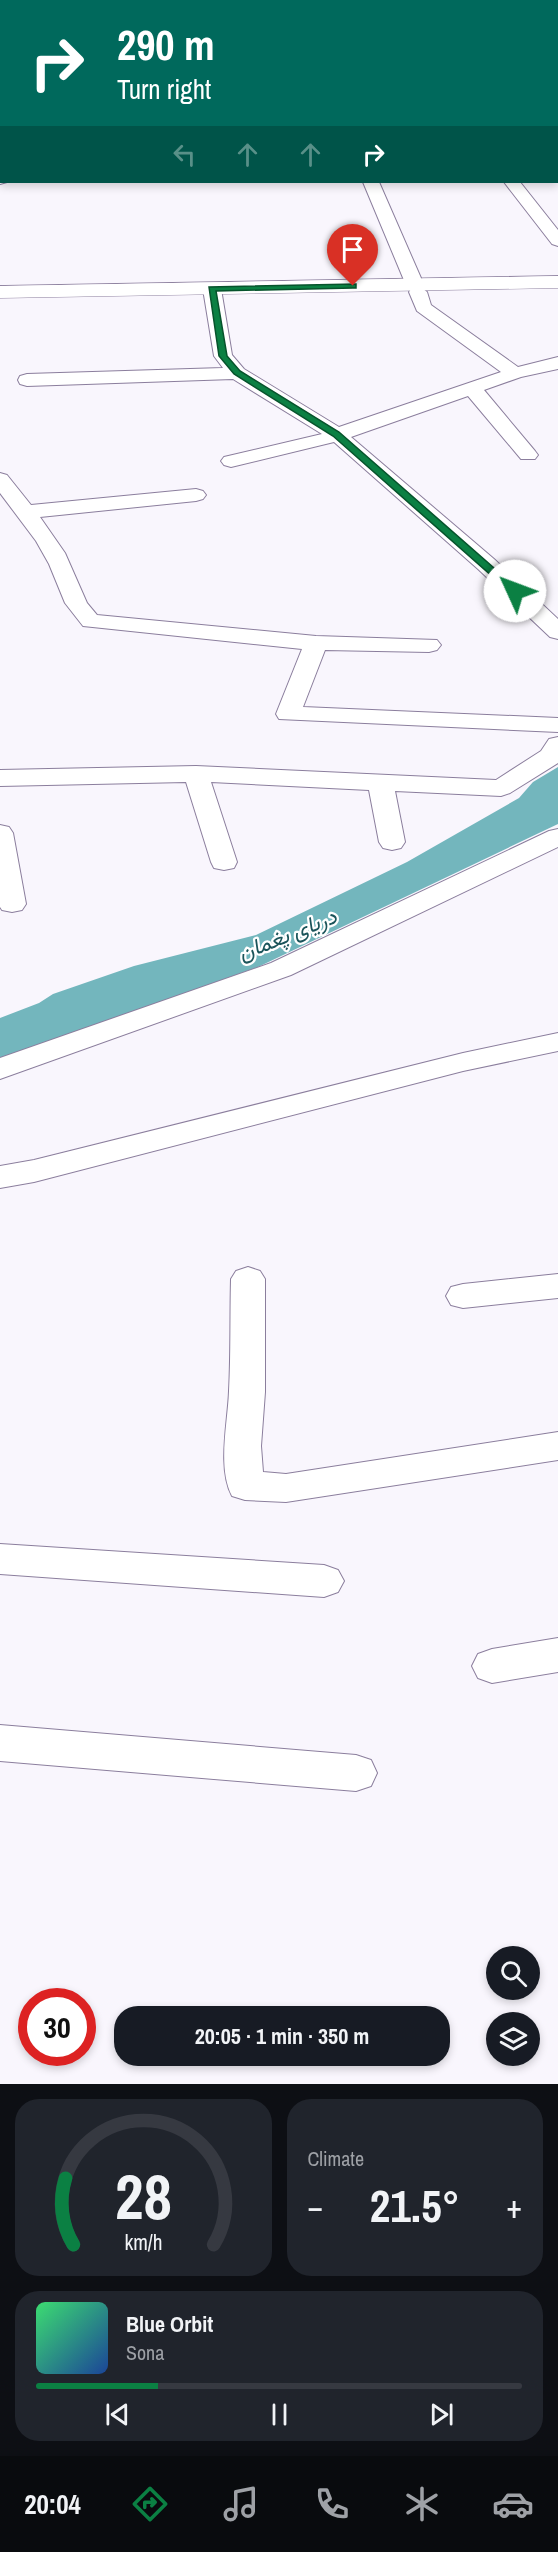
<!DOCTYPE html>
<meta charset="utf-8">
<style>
:root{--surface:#171b24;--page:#20242c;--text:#f1f3f6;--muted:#9ea1a6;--line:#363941;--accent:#0b8043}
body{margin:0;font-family:"Archivo Narrow",Vazirmatn,sans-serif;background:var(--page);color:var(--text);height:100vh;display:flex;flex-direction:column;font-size:22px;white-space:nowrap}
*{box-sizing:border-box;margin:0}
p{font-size:20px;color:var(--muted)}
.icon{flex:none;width:33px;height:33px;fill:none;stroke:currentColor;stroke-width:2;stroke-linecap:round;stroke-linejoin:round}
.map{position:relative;height:2084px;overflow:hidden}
.details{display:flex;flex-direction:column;gap:15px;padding:15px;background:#0d0f14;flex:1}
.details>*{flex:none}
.top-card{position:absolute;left:0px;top:0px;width:558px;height:183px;box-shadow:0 3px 9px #0003;background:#00695c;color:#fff;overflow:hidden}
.tools{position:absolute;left:486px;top:1946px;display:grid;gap:12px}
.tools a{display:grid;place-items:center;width:54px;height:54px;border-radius:50%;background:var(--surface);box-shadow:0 3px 9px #0003;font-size:30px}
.speed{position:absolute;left:18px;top:1988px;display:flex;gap:12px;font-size:30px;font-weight:700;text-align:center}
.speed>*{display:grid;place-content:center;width:78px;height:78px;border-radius:50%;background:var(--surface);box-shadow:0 3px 9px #0003;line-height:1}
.speed .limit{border:9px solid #d22;background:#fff;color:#111}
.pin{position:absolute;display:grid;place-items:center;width:51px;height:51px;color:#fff;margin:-62px -26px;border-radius:50% 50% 50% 0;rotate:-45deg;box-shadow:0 0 6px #0007}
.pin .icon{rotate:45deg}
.me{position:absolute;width:66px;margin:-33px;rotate:313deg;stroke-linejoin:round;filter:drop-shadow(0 0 4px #0008)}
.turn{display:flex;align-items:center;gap:21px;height:126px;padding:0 18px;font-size:27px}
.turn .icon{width:78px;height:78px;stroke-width:2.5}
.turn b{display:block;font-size:42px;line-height:51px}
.lanes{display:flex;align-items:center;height:57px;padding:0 18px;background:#0003;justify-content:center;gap:30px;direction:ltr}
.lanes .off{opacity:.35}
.big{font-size:45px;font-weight:700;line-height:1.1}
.details .card{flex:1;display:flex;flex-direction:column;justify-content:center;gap:9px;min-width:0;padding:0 21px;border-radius:24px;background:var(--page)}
.details .dial{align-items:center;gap:0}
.dial svg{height:156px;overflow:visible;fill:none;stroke:var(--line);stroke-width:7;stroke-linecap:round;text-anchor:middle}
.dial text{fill:var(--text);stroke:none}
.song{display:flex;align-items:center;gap:18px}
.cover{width:72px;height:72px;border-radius:9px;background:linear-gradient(135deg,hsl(140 70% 55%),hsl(220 70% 35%))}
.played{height:6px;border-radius:3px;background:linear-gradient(90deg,var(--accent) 25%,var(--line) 25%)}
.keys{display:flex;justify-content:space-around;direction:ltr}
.heat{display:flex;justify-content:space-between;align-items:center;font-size:33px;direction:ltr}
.details .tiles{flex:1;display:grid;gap:15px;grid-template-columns:1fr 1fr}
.card:last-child{grid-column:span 2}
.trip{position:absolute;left:114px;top:2006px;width:336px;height:60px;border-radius:24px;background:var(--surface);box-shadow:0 3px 9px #0003;font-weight:700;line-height:60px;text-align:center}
.dock{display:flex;height:96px;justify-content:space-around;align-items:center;background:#090b0e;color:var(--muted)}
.dock .icon{width:42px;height:42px}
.dock .current{color:var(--accent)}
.dock b{font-size:27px;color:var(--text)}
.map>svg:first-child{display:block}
.water{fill:#73b6bd}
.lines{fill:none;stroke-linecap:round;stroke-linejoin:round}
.minor-casing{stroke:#8b7e9d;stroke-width:2}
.major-casing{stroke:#8b7e9d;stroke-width:1}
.minor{fill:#fff;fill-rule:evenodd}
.major{fill:#fff;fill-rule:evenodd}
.route{fill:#0b8043;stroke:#07532c;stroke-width:1.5}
.labels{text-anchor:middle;stroke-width:4.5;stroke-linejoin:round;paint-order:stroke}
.water-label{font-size:22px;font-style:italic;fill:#1a545a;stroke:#fff}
</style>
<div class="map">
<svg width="558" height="2084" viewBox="0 0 558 2084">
<rect width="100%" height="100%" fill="#f9f6fd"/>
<path class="water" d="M558,767V824L258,967L0,1059V1018L39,1003L53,994L134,966L256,935L407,862L519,798L533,782Z"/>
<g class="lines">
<g class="minor-casing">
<path id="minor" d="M151,0H180L150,2Z
M438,0H451L452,2H439Z
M2,21V29L0,30V22Z
M556,23H558V31H556Z
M556,101H558V110H556Z
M0,174L2,182H7L0,184Z
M363,182H379L424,285L422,288L427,292L431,305L518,367L558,357V369L521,377L484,390L535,451L538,455L535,459H521L468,396L351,437L494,559L558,619V639L550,637L478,569L334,442L231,467L224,465L221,461L224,457L322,434L233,379L27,386L20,384L18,380L20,376L27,374L223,368L214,356L203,289L206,285H218L221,289L232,355L244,369L339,427L501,372L417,311L409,292L411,289L406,285Z
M504,182H520L558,230V246L552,244Z
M0,473L7,475L31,505L196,489L203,491L206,495L203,499L196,501L40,517L65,553L87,603L97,615L316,636L437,640L441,645L437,650L429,652L325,650L303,707L558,718V732L279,719L276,714L302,649L83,626L65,603L49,564L36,541L0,493Z
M558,737V763L510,793L501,796L395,791L405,842L401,848L392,850L383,848L379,842L369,790L211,782L237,862L234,868L224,870L214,868L211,862L186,782L0,786V770L196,766L496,780L541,751L549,739Z
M0,825L9,827L13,833L26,904L22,910L12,912L2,910L0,907Z
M558,829V847L291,975L0,1079V1058L271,963L549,831Z
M558,1033V1051L463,1071L34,1182L0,1188V1166L34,1160L463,1053Z
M248,1267L260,1271L265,1279V1392L261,1446L263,1472L286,1474L558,1432V1460L286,1502L245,1500L232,1496C217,1468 228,1422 229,1391C231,1354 230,1316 231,1279L236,1271Z
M558,1274V1298L463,1308L451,1305L446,1296L451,1287L463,1284Z
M0,1544L324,1565L338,1570L344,1581L338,1592L324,1597L0,1574Z
M558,1638V1672L492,1683L478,1678L472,1666L478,1654L492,1649Z
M0,1725L356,1755L371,1760L377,1773L371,1786L356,1791L0,1761Z"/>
</g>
<g class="major-casing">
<path id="major" d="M534,0H548L549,2H535Z
M558,276V288L0,298V286Z"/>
</g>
<use href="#minor" class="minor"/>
<use href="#major" class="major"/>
</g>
<path class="route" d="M356,284V288H353L216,291L227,356L240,371L339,432L518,589V593H511L333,436L234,374L219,356L209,287Z"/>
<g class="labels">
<g class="water-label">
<text transform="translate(287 934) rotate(-22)" y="8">دریای پغمان</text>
</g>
</g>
</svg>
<div class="tools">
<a><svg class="icon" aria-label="search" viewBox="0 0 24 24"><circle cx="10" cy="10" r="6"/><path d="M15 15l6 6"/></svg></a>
<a><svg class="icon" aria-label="layers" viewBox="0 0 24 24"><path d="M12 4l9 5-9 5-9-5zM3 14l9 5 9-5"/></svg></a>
</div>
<div class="speed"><div class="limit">30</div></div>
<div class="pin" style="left:353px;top:286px;background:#d93025"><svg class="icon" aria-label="arrive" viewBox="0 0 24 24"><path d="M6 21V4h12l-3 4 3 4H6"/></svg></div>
<svg class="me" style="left:515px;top:591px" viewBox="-20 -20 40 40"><circle r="19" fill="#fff"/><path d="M0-13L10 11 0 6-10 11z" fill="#0b8043"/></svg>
<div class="trip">20:05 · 1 min · 350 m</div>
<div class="top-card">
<div class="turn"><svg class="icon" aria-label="right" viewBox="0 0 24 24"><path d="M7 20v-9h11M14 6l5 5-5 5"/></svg><div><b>290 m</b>Turn right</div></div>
<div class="lanes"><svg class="icon off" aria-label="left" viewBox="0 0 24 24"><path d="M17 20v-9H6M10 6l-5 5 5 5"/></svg><svg class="icon off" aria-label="ahead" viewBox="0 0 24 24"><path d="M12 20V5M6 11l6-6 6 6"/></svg><svg class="icon off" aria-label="ahead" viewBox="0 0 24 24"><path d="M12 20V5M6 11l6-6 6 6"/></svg><svg class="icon" aria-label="right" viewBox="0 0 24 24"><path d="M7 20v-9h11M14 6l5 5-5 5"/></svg></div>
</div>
</div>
<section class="details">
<div class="tiles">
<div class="card dial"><svg viewBox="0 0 100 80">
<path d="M14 69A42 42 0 1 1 86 69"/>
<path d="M14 69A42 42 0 0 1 10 35" stroke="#0b8043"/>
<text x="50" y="56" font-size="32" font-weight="700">28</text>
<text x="50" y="72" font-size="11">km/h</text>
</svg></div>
<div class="card"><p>Climate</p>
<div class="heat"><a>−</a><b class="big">21.5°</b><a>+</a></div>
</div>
<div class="card">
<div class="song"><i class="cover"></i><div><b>Blue Orbit</b><p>Sona</p></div></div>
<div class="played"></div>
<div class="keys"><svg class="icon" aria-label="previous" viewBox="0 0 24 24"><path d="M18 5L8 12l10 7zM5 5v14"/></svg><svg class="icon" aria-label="pause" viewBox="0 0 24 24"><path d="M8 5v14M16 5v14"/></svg><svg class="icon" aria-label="next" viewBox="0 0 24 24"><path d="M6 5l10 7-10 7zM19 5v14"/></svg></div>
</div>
</div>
</section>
<nav class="dock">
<b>20:04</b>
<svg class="icon current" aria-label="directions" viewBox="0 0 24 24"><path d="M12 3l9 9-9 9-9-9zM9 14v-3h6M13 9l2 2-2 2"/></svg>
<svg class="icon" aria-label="music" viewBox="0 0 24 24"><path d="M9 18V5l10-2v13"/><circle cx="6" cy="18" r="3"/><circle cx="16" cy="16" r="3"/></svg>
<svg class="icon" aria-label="phone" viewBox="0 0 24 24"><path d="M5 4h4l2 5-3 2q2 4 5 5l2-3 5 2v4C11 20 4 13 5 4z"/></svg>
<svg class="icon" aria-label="climate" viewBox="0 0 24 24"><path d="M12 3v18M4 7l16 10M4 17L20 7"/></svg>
<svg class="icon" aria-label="car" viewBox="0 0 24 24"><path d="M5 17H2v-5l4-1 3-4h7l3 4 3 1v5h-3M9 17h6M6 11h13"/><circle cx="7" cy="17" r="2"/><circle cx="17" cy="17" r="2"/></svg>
</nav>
